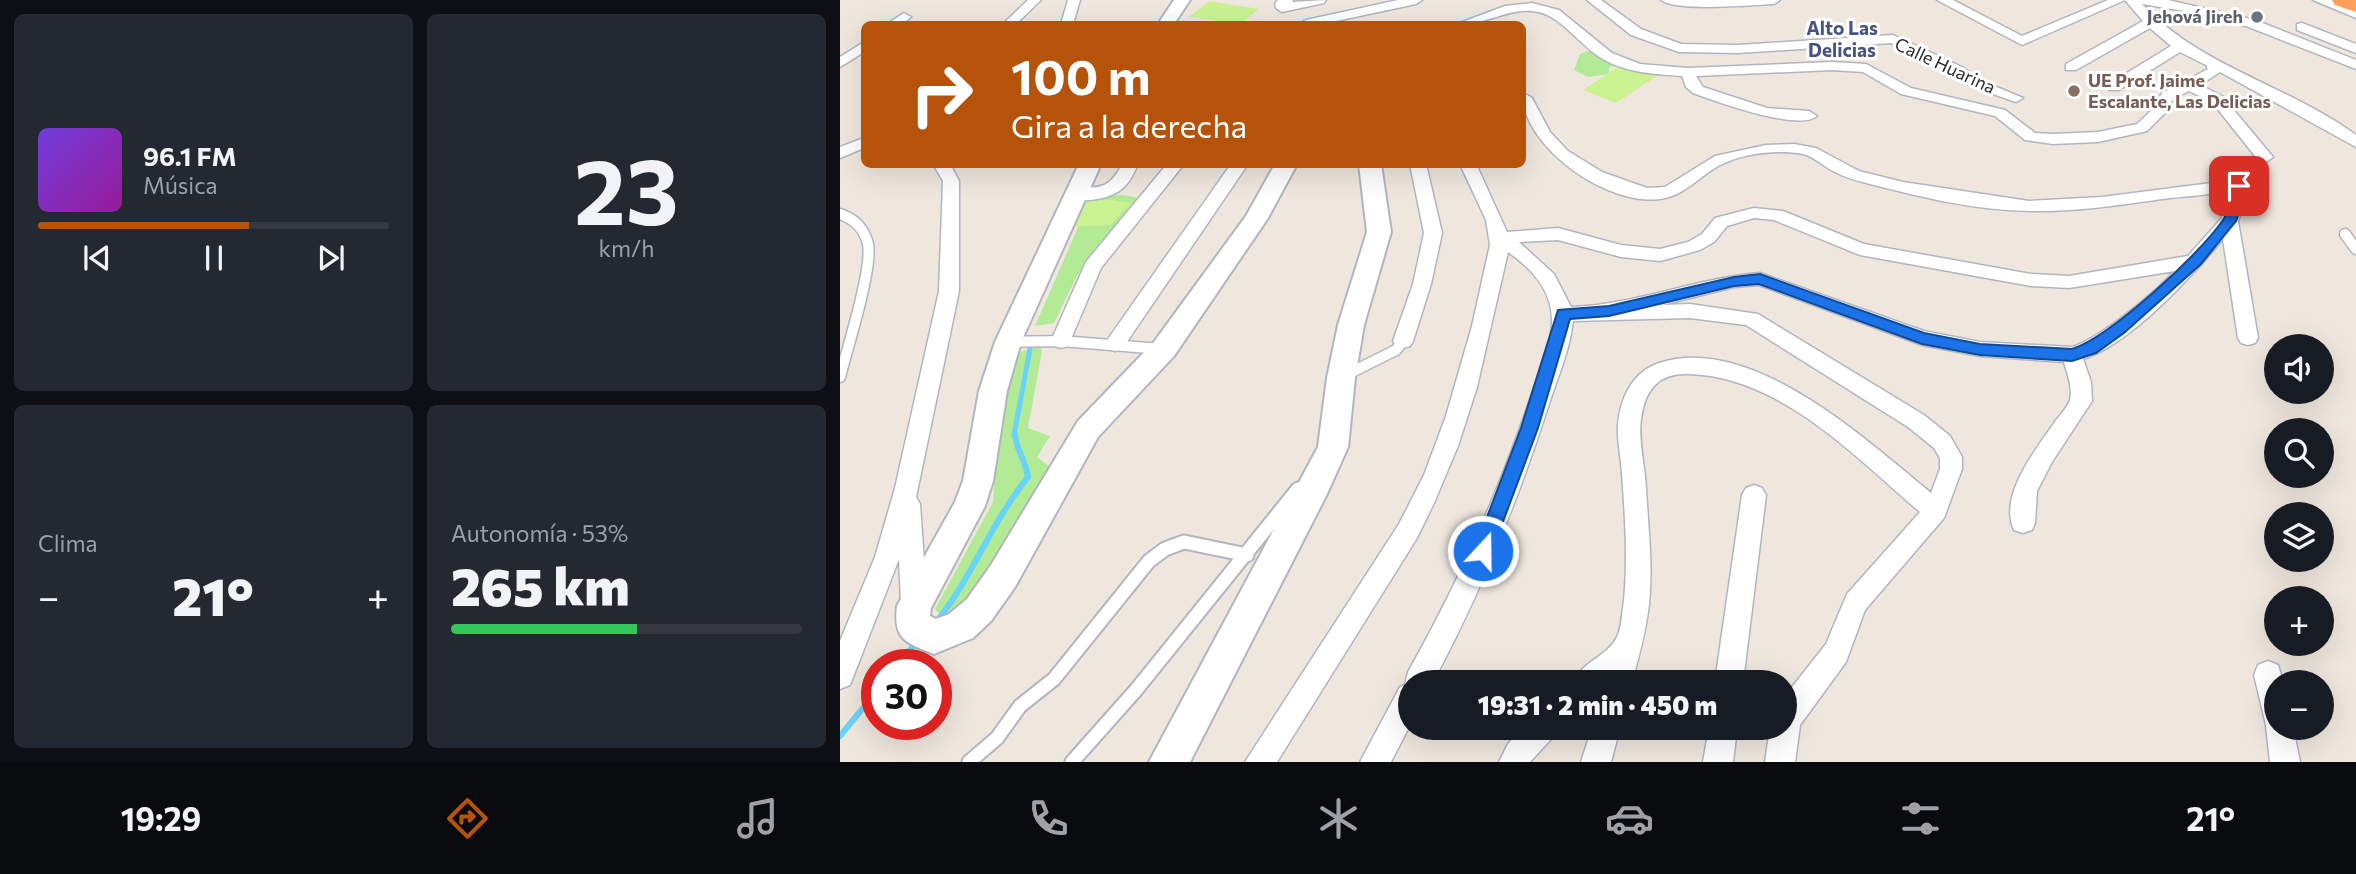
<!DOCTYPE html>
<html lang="es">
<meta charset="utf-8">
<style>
:root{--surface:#171b24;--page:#242831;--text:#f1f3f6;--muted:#9ea1a6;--line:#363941;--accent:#b45309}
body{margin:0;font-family:Commissioner,sans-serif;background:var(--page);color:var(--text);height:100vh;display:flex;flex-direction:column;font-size:26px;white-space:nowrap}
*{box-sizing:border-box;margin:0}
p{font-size:23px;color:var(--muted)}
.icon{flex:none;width:38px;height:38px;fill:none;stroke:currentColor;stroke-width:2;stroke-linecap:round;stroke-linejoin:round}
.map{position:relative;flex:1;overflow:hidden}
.sheet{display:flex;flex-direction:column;gap:14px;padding:14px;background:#0d0f14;width:840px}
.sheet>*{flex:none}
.banner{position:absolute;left:21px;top:21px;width:665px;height:147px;border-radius:10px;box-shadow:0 7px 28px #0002;background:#b45309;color:#fff;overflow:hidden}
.fabs{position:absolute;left:1424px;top:334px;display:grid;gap:14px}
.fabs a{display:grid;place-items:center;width:70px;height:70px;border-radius:50%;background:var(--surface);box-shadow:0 7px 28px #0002;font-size:35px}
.speed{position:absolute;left:21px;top:649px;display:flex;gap:14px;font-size:35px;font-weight:700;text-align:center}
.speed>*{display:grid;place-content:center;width:91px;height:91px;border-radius:50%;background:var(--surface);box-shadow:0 7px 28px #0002;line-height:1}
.speed .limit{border:10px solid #d22;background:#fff;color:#111}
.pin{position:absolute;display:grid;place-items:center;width:60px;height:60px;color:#fff;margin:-30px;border-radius:14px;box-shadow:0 4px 10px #0006}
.me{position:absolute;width:77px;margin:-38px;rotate:21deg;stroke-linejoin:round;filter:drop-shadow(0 0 5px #0008)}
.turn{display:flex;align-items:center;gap:24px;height:147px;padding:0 35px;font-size:32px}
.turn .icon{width:91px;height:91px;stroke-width:2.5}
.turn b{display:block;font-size:49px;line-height:60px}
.big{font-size:52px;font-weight:800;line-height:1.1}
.sheet .tile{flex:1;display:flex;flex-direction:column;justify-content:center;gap:10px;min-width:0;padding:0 24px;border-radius:10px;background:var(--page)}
.sheet .dial{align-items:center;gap:0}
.dial b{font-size:91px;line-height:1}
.song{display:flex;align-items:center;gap:21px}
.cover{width:84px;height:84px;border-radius:10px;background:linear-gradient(135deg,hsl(260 70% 55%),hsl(300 70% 35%))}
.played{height:7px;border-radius:4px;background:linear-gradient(90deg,var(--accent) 60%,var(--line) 60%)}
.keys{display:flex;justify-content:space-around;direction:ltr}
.heat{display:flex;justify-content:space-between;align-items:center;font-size:38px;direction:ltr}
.charge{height:10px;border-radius:5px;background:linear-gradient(90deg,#34c759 53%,var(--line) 0)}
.sheet .tiles{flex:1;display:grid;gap:14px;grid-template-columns:repeat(2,1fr)}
.trip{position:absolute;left:558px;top:670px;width:399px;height:70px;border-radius:35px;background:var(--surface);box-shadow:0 7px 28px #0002;font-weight:800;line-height:70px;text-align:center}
.tabs{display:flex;height:112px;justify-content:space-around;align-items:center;background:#090b0e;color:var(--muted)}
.tabs .icon{width:49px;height:49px}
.tabs .on{color:var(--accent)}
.tabs b{font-size:32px;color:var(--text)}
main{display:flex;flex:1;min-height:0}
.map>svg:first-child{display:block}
.green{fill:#b3ea96}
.pitch{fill:#caf291}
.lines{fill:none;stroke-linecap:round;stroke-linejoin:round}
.stream-far1{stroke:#69d4f9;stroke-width:5}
.stream{stroke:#69d4f9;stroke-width:6}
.lane-far1-casing{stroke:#b2b5c1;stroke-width:13}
.lane-casing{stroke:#b2b5c1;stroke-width:17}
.street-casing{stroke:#b2b5c1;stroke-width:3}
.secondary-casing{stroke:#b2b5c1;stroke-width:4}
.highway-casing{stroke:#c8c8c8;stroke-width:3}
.lane-far1{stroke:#fff;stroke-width:10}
.lane{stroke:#fff;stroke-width:13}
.street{fill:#fff;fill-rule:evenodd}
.secondary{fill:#fff;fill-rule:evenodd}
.highway{fill:#ff9f59;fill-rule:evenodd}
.route{fill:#1a73e8;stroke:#114b97;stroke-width:2}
.worship-dot{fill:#6b7280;stroke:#fff;stroke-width:2.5}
.education-dot{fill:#8d6e63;stroke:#fff;stroke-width:2.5}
.labels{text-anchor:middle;stroke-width:6;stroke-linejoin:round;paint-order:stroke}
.far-worship-label{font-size:18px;font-weight:bold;fill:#5b616d;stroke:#fff;text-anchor:end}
.far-street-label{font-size:18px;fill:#2c2c2c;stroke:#fff}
.far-education-label{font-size:18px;font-weight:bold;fill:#785e54;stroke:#fff;text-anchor:start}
.far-neighbourhood-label{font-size:19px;font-weight:bold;fill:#485382;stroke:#fff}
</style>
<main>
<section class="sheet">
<div class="tiles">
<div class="tile">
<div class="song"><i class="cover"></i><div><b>96.1 FM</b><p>Música</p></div></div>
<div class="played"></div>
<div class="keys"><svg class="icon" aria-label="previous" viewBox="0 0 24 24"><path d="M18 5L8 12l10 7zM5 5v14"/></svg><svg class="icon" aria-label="pause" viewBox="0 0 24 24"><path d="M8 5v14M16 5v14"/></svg><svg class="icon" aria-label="next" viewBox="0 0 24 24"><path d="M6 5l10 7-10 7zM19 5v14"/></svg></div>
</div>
<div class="tile dial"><b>23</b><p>km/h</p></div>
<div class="tile"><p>Clima</p>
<div class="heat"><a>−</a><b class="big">21°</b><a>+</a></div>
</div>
<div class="tile"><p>Autonomía · 53%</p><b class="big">265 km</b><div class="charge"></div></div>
</div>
</section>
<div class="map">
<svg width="1516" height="762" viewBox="0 0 1516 762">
<rect width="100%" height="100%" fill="#efe7de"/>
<path class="green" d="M748,51L757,52L780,66L769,67V74L748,77L734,70L740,54Z
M284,195L300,198L237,276L214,323L195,326L250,200L258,196Z
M200,346L202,351L188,428L210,436L197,457L223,477L128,609L105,620L95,609L153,502L157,430L165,380L180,352Z"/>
<path class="pitch" d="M369,1L419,9L400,24L349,17Z
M784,63L820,74L776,103L743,90Z
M271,200L291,203L270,225L224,227L239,201Z"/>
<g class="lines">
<path class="stream-far1" d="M174,435L190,349"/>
<path class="stream" d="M97,621C133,576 152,521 188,477C186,461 175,447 175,434
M58,665L78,640
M0,736L37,691"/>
<g class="lane-far1-casing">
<path id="lane-far1" d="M0,214C15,219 24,228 28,244C33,268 7,349 0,377
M1505,234L1516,249
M169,342L221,341L321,349
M506,375L556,350L563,341"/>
</g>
<g class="lane-casing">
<path id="lane" d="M129,762L157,738L180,706L214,679L309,561L325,549L344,542L407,555
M232,762L296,690L458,489"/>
</g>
<g class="street-casing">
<path id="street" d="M188,0H201L176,24H163Z
M228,0H240L233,24H221Z
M438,0H453L452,2L486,0L484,3L442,12L436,8L435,4Z
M558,0H582L576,4L482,24H459L466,20Z
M747,0H761L801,29L841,44L898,45L1053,35L1122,67L1140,80L1183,98L1176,102L1130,86L1112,73L1051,43L898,53L839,52L791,35Z
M821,0H940L934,4C911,5 837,12 821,0Z
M1097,0H1113L1182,36L1268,0H1328L1415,20L1516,60V69L1406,26L1356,13L1302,4C1360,67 1448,85 1516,135V147L1380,72L1360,85L1382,96L1433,157L1400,181L1410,190L1398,221L1418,338L1415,343L1408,345L1401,343L1398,338L1383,239C1351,277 1292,343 1243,359L1251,382L1252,401L1212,462L1197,491L1195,523L1192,530L1183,533L1174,530C1158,496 1196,449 1215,422C1219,416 1228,407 1230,400C1233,388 1227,373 1224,362L1140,356L1082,345L919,285L894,287L822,305L850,304L918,314L1084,415L1110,436L1122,457V469L1104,518L1025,610L1006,662L960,725L955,762H925L930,728H945V696L986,644L1007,594L1080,512C1014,456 940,376 848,374C818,373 805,390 801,419C798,441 805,465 806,488C808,526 813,565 809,604C806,631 799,656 792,682H734C741,662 768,656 777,637C782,627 782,612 784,600C788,559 785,515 782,473C781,457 777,441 778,425C780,399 792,372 819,363C911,333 1025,439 1091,493L1100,469V458L1094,448L1068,427L906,325L850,318L733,321C730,350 717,379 708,407C677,503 640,594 593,682H570V725L551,762H520L560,687L565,685L568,672C628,566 675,454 710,337C719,300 697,272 668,252L637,387L618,446L594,503L577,538L437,762H405L559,524L584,475L606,416L632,326L650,245L646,220L620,164H636L667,232L718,228L781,245L820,249L848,242L862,234L875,218L914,208L943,211L1024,244L1191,274L1229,276L1348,256L1381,219L1393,191L1390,189C1369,196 1345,196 1322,199C1279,205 1235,212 1191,211C1138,211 1081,197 1030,184C1018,181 1006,178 995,172C984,167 975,157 963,154C936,149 898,154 875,168C857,179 843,196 820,199C767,206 682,147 682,92L692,98L710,132L728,151L762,172L807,188L825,187L875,156L926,145L954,144L976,148L1019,171L1063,182L1189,201L1262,197L1379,182L1399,164L1415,156L1372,102L1349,91L1333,99L1325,113L1307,131L1258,142L1213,144L1185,140L1155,116L1061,94L1023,72L992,70L856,76L863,87L927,108L969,111L977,116C959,132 875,101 853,93L846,87L842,76C815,74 787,73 763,59C739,46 721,13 692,11C666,9 643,26 617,24L665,6L692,3L719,10L772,53L800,64L848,68L992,62L1026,64L1071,88L1165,110L1195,133L1213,134L1258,132L1297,124L1314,108L1322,93L1368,69L1366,65L1340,52L1279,90H1269L1267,87L1269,84L1331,46L1310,28L1236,70H1226V64L1303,21L1285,0L1182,45ZM914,218L934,220L1020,255L1191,286L1229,288L1335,271C1313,294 1261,338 1232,347L1140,342L1084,331L920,273C856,278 795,305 731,307L714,274L679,242L718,240L781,257L820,261L860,250L874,242L887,226Z
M1473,0H1491L1516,10V18Z
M64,13L71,17L62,24H47Z
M1462,23L1516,44V53L1457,30V24Z
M24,42V52L0,67V57Z
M24,138V148L0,158V147Z
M93,164H110L119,181V291L76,497L80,504L87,604L83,613L74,616L65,613L61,604L59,559L10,685L0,689V641L35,557L55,488L99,291L103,181Z
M282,164H298C294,173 290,182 283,188C272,199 236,206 226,194C243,176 263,204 282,164Z
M327,164H344L261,268L228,346L221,348L214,346L211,341L246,262Z
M391,164H408L282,349L275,351L268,349L265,344L268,339Z
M570,164H586L602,233L591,284L573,341L570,346L563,348L556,346L553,341L573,284L584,233Z
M914,485L922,488L926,495L903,682H875L902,495L906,488Z
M1428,661L1438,665L1443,682H1437V728H1453L1460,762H1430L1426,725L1414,675L1418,665Z
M682,728H716L712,738L690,762H659L668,744Z
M752,728H780L771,762H741Z
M869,728H897L893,762H863Z"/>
</g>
<g class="secondary-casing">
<path id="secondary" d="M334,0H350L334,24H318Z
M239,164H261L181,342L167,391L153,481L145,506L91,608L90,616L96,619L109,614L127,599L151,565L238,421L314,342L406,216L435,164H457L428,218L334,356L258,437L175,587L151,621L133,638L94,654C65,643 53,639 57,606L115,502L123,481L139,391L155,342Z
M519,164H541L551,232L524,325L515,378L508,447L487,494L350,762H309L478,447L487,378L498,325L527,232Z"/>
</g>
<g class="highway-casing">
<path id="highway" d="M1492,0H1516V12L1495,5Z"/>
</g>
<use href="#lane-far1" class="lane-far1"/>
<use href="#lane" class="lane"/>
<use href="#street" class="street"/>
<use href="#secondary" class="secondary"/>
<use href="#highway" class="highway"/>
</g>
<path class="route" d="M1399,182L1408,190L1396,221L1361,264L1284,333L1256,353L1232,361L1140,355L1082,344L919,284L894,286L769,316L730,319L698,428L652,551L650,557L643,559L636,557L634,551L681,428L718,310L769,306L894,277L920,274L1084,333L1140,344L1232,349C1270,337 1360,254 1383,220C1389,211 1393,200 1396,190L1393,186Z"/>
<circle class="worship-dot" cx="1417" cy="17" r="7"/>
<circle class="education-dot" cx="1234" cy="91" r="7"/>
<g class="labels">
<g class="far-worship-label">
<text x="1403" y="23">Jehová Jireh</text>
</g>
<g class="far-street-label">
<text transform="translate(1105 66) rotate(25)" y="6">Calle Huarina</text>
</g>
<g class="far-education-label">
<text x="1248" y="87">UE Prof. Jaime<tspan x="1248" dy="21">Escalante, Las Delicias</tspan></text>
</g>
<g class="far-neighbourhood-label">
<text x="1002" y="35">Alto Las<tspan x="1002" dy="22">Delicias</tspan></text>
</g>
</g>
</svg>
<div class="fabs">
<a><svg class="icon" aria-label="sound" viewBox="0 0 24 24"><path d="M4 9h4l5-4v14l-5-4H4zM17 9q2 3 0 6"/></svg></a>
<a><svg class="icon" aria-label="search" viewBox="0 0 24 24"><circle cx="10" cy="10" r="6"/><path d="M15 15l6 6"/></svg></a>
<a><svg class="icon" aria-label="layers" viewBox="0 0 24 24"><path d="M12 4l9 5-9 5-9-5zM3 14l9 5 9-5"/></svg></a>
<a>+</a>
<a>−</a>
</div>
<div class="speed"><div class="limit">30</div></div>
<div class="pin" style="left:1399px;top:186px;background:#d93025"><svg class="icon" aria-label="arrive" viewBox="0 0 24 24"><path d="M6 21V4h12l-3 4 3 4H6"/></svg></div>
<svg class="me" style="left:643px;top:551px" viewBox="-20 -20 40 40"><circle r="17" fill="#1a73e8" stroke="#fff" stroke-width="3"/><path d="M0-11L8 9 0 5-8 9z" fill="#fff"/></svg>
<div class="trip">19:31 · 2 min · 450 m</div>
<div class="banner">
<div class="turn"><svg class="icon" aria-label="right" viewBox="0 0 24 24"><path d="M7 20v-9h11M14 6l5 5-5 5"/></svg><div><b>100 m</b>Gira a la derecha</div></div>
</div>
</div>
</main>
<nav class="tabs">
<b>19:29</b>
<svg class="icon on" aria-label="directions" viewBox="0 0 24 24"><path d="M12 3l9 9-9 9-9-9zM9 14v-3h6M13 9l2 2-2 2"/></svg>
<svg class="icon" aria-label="music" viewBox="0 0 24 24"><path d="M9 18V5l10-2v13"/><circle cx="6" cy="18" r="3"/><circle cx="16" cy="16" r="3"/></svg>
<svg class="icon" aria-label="phone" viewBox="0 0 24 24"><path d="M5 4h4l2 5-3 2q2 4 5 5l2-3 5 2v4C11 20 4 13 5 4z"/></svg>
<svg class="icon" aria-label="climate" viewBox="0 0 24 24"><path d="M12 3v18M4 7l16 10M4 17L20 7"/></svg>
<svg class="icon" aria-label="car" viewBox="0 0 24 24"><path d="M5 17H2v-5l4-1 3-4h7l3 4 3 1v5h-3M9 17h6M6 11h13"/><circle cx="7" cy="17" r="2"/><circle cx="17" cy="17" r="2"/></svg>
<svg class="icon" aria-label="filters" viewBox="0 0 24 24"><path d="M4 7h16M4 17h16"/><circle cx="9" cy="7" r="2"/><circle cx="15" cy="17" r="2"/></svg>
<b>21°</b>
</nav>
